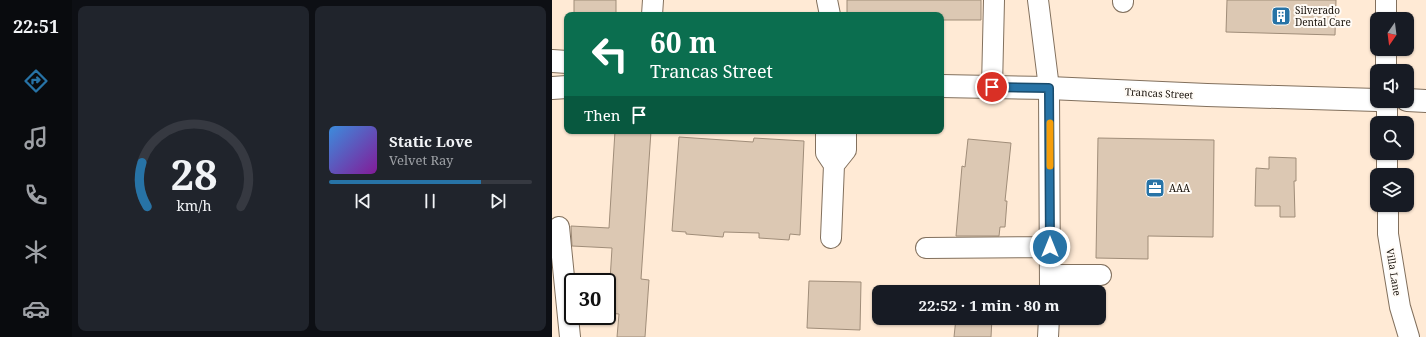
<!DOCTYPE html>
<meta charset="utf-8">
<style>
:root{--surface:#171b24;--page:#20242c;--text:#f1f3f6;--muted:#9ea1a6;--line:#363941;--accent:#2773a6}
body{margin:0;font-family:"Noto Serif",serif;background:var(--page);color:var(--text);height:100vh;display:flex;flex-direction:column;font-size:15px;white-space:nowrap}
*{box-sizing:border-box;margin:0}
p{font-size:13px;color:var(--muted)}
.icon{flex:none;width:22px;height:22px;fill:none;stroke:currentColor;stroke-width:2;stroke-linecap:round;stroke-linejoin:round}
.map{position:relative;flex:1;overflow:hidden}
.sheet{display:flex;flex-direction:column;gap:6px;padding:6px;background:#0d0f14;width:480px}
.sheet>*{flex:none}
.banner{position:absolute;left:12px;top:12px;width:380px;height:122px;border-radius:8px;box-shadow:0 1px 3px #0004;background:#0b6e4f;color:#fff;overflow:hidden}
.needle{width:26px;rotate:194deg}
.fabs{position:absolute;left:818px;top:12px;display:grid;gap:8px}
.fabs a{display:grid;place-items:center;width:44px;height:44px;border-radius:8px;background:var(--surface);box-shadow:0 1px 3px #0004;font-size:20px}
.speed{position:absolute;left:12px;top:273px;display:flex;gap:8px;font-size:20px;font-weight:700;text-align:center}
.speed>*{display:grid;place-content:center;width:52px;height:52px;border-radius:50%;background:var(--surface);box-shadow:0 1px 3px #0004;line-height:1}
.speed .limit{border:2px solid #111;border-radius:6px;background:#fff;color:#111}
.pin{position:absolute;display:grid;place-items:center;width:34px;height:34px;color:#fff;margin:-17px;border:2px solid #fff;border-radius:50%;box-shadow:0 1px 4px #0007}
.me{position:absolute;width:44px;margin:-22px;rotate:0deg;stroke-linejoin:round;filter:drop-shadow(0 0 3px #0008)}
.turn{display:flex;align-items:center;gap:14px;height:84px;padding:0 20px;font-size:18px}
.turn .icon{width:52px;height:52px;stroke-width:2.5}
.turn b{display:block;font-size:28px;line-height:34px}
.then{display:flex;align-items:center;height:38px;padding:0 20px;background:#0003;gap:8px;font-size:15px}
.sheet .widget{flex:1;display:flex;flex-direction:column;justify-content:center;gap:6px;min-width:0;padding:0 14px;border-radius:8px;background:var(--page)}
.sheet .dial{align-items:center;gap:0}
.dial svg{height:104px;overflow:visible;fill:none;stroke:var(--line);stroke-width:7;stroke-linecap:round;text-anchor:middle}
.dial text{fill:var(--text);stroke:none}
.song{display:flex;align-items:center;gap:12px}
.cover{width:48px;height:48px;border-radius:6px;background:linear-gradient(135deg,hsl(210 70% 55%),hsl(290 70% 35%))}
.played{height:4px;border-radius:2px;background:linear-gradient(90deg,var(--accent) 75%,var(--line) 75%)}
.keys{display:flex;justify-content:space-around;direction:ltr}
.sheet .tiles{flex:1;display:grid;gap:6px;grid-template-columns:repeat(2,1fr)}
.trip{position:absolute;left:320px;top:285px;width:234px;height:40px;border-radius:8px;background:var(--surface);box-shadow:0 1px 3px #0004;font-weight:700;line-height:40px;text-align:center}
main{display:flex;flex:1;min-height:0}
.tabs{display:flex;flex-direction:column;width:72px;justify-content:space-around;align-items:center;background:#090b0e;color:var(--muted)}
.tabs .icon{width:28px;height:28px}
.tabs .current{color:var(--accent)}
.tabs b{font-size:18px;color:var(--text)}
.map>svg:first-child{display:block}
.building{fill:#dcc8b3;stroke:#a08d79}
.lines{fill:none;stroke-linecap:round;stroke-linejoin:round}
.minor-casing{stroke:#82705d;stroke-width:22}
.major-casing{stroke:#82705d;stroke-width:24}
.minor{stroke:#fff;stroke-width:20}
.major{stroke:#fff;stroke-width:22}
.route-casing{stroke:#194b6c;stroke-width:10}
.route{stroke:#2773a6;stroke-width:7}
.slow{stroke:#f59e0b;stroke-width:7}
.labels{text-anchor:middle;stroke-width:4;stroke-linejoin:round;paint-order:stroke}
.poi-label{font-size:10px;fill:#18110a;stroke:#fffbf6;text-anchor:start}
.street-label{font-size:10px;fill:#18110a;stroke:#fffbf6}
</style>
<main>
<nav class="tabs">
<b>22:51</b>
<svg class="icon current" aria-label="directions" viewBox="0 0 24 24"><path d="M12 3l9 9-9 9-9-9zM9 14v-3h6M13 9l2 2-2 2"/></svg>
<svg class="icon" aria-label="music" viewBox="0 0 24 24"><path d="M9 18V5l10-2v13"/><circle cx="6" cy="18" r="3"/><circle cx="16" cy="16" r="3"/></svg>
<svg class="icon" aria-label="phone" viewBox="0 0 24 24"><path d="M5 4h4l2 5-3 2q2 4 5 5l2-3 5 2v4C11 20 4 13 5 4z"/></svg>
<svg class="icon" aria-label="climate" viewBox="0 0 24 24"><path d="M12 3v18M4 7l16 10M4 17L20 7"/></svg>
<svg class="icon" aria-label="car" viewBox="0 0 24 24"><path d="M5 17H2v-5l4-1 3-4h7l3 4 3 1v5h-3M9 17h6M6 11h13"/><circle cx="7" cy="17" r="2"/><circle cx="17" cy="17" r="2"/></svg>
</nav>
<section class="sheet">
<div class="tiles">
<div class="widget dial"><svg viewBox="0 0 100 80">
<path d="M14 69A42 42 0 1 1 86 69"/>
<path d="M14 69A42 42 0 0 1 10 35" stroke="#2773a6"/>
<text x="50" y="56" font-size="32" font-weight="700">28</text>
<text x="50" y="72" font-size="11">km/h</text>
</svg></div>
<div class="widget">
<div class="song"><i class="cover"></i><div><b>Static Love</b><p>Velvet Ray</p></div></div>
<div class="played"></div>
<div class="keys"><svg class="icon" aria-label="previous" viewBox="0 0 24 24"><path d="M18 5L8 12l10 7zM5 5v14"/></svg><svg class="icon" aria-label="pause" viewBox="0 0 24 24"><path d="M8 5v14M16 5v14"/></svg><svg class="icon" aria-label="next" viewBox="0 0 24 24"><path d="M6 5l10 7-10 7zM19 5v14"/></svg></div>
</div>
</div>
</section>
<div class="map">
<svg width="874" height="337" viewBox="0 0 874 337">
<rect width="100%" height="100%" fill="#ffead5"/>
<path class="building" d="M22,0H64V15H22Z
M295,0H429V20H389V15H295Z
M675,0H784L783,35L674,32Z
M63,131H99L89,279L97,280L93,337H65L67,314L56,313L60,248L20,246L19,226L57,228Z
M127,137L201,142L202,138L252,141L248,235L238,234L237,240L207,238V233L172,232L171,237L134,234V232L120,231Z
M546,138L662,140L661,237L596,236V259L544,258Z
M416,139L459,143L453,201H455L453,227H448L447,236H404L410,166L413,167Z
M717,157L744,158V181H742L743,217H728V206H703L704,168L717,169Z
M257,281L309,282L308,330L255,328Z
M404,318H440L439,337H402Z"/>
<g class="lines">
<g class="minor-casing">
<path id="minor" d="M275,0L278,15
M486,0L497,88L498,292
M834,0V19
M571,2V0
M100,15L101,0
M834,49V71
M440,87L442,0
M835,101V123
M274,131V153L282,165L294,150V131
M835,153V175
M836,205V234L848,307L857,337
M7,227L18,337
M279,238L282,165
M374,248L498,247
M498,275H549
M496,337L497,318"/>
</g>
<g class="major-casing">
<path id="major" d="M0,61L15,62
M389,86L497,88L655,95L825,100
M0,88L15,87
M855,100L874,101"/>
</g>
<use href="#minor" class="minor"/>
<use href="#major" class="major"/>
</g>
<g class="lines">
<g class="route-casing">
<path id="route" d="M440,87L497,88L498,247"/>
</g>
<use href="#route" class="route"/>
<path class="slow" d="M498,123V166"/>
</g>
<defs>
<g id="building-square" transform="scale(1)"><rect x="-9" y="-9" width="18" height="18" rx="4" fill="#2773a6" stroke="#fffbf6"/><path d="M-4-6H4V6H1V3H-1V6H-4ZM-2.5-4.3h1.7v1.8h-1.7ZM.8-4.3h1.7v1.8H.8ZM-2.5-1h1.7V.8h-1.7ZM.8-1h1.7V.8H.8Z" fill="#fff"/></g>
<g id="office-square" transform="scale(1)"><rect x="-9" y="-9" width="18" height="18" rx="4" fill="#2773a6" stroke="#fffbf6"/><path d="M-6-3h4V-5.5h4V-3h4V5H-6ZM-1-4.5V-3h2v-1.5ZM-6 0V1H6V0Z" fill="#fff"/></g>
</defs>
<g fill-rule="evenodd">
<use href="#building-square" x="729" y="16"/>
<use href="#office-square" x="603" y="188"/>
</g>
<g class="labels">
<g class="poi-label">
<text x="743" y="14">Silverado<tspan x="743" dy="12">Dental Care</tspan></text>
<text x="617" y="192">AAA</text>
</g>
<g class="street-label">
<text transform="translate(607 93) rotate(3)" y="4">Trancas Street</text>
<text transform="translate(842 272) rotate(81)" y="4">Villa Lane</text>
</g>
</g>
</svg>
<div class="fabs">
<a><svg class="needle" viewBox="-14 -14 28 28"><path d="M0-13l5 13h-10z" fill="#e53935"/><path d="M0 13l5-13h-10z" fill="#9ea1a6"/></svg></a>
<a><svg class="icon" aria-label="sound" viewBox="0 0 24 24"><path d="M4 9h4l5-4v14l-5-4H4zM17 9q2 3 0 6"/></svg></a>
<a><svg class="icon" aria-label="search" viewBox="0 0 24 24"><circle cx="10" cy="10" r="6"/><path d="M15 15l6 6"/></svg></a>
<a><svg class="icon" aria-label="layers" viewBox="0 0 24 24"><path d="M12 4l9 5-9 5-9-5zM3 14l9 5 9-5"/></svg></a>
</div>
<div class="speed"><div class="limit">30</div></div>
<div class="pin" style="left:440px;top:87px;background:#d93025"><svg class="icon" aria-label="arrive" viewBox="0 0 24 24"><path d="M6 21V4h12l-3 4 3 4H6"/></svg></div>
<svg class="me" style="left:498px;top:247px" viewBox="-20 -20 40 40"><circle r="17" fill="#2773a6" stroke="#fff" stroke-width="3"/><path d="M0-11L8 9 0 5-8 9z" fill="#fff"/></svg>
<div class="trip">22:52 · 1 min · 80 m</div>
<div class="banner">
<div class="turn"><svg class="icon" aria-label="left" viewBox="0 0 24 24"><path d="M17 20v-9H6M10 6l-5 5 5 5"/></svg><div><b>60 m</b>Trancas Street</div></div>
<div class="then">Then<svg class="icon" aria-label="arrive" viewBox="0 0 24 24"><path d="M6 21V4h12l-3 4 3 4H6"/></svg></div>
</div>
</div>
</main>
